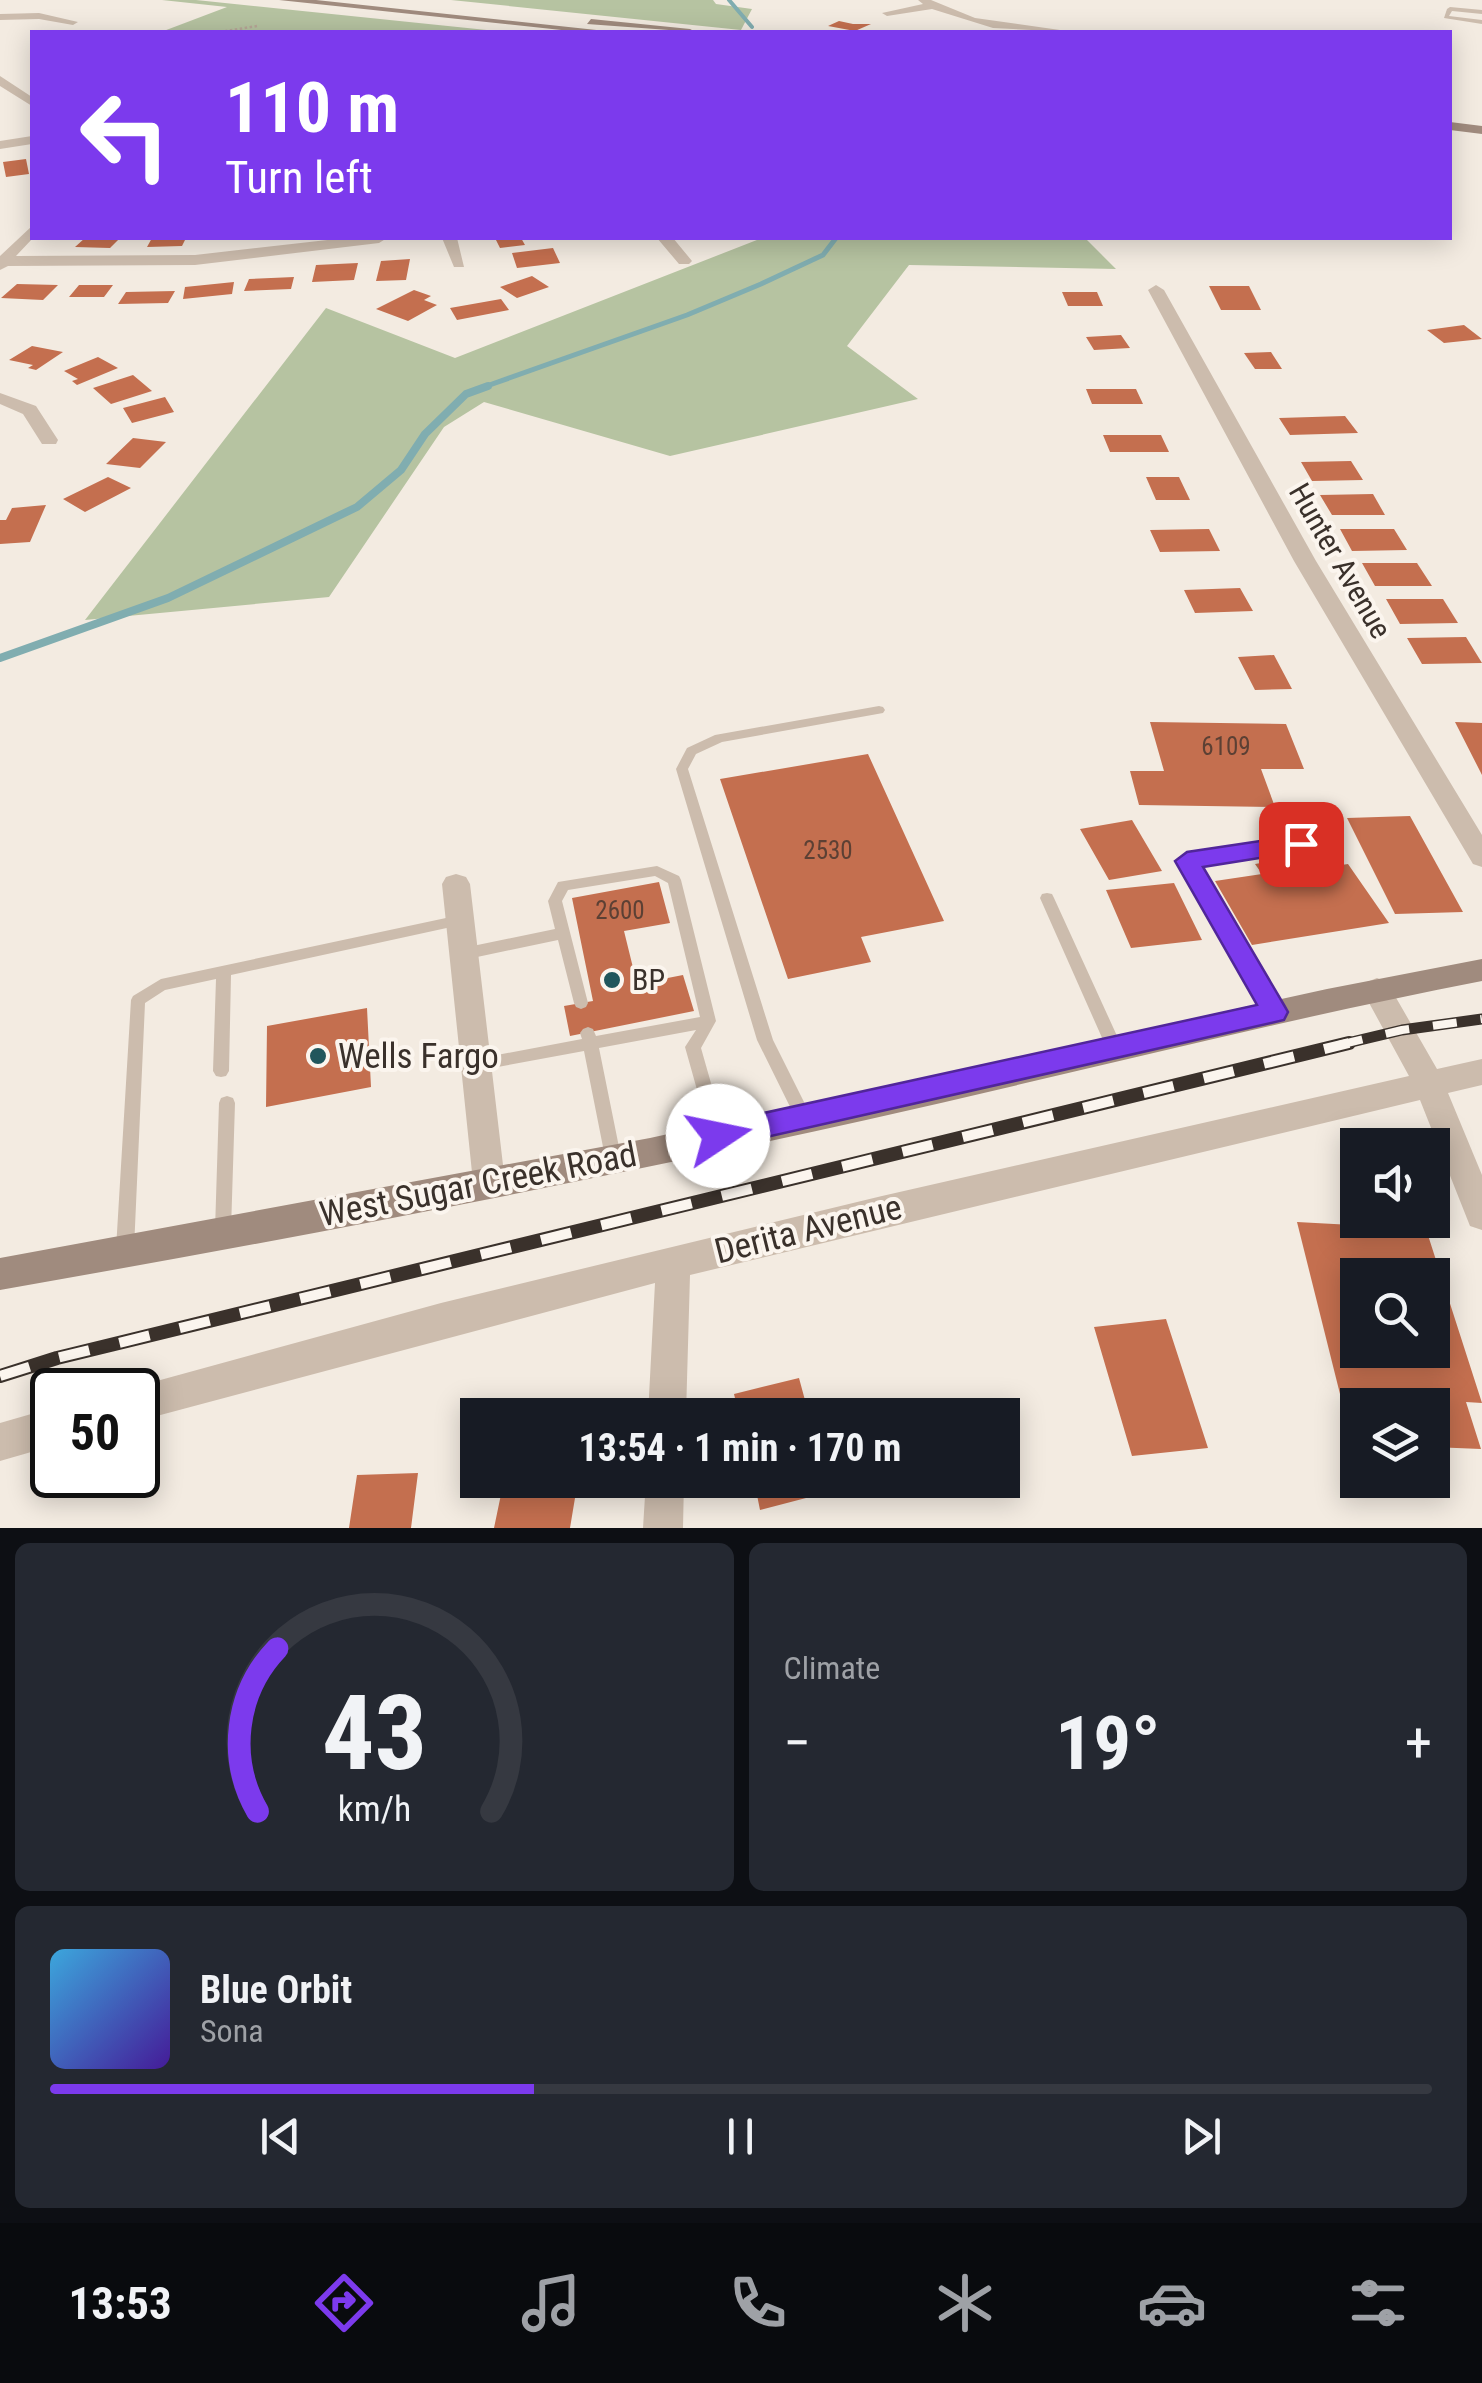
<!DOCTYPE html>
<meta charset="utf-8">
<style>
:root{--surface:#171b24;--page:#242831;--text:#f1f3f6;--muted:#9ea1a6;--line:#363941;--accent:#7c3aed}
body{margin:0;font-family:"Roboto Condensed",sans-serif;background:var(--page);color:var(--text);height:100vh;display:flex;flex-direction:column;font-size:38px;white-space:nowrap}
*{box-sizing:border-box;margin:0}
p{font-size:32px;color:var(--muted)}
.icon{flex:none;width:55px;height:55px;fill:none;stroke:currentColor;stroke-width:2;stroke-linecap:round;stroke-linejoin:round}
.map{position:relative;height:1528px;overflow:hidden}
.panel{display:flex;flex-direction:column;gap:15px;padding:15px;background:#0d0f14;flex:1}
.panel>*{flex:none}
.top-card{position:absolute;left:30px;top:30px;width:1422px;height:210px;border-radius:0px;box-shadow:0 5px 25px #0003;background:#7c3aed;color:#fff;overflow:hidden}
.controls{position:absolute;left:1340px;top:1128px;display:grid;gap:20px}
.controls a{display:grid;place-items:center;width:110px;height:110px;border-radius:0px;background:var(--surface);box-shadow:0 5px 25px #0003;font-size:50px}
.speed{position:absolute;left:30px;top:1368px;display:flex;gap:20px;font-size:50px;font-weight:700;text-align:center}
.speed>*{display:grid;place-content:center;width:130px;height:130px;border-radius:50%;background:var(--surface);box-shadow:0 5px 25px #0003;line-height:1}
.speed .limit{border:5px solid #111;border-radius:15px;background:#fff;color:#111}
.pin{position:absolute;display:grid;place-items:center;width:85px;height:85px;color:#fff;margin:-42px;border-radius:20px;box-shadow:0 5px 15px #0006}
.me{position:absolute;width:110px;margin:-55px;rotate:79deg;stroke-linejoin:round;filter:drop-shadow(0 0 8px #0008)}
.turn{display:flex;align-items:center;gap:35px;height:210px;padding:0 30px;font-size:45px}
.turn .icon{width:130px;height:130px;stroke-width:2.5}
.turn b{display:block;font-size:70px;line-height:85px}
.big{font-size:75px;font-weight:700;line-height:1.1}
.panel .widget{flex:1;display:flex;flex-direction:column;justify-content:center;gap:15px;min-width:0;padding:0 35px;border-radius:15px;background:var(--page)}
.panel .dial{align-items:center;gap:0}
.dial svg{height:260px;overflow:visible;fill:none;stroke:var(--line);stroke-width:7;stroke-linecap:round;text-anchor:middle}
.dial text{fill:var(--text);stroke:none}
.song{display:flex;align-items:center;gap:30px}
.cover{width:120px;height:120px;border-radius:15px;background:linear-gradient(135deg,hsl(200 70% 55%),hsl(260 70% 35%))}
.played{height:10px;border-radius:5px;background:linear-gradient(90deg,var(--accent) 35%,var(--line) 35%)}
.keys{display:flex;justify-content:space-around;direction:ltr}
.heat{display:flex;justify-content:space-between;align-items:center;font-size:55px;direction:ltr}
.panel .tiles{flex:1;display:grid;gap:15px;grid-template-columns:1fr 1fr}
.widget:last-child{grid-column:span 2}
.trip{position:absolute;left:460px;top:1398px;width:560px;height:100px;border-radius:0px;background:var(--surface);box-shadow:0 5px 25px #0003;font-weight:700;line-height:100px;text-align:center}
.tab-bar{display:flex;height:160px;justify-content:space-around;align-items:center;background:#090b0e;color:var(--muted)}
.tab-bar .icon{width:70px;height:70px}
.tab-bar .on{color:var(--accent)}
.tab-bar b{font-size:45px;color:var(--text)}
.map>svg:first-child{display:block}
.green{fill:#b6c3a1}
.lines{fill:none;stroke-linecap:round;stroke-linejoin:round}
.stream-far2{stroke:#80adb0;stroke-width:4}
.stream-far1{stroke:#80adb0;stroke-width:5}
.stream{stroke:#80adb0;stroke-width:8}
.building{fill:#c46f4f;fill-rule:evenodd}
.path{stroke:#b8a697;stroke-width:2.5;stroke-dasharray:2.5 2.5;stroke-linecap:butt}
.lane{fill:#ccbcad;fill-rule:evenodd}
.street{fill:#ccbcad;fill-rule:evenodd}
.secondary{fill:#a08b7e;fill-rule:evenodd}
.rail-far1-casing{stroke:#3a312b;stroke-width:11}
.rail-casing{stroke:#3a312b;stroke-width:14}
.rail-far1{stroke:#fbf5ee;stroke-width:8;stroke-dasharray:24;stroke-linecap:butt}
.rail{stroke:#fbf5ee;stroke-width:10;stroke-dasharray:31;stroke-linecap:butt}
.route{fill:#7c3aed;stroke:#51269a;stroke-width:2.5}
.poi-dot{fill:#21565c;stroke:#fbf5ee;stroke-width:4}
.labels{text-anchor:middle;stroke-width:8;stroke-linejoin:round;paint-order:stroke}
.number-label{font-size:25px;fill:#5c4034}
.street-label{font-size:30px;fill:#3a312b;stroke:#fbf5ee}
.poi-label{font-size:30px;fill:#3a312b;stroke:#fbf5ee;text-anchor:start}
.near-poi-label{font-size:35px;fill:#3a312b;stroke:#fbf5ee;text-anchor:start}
.near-street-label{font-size:35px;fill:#3a312b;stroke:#fbf5ee}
</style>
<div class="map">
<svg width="1482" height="1528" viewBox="0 0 1482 1528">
<rect width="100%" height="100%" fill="#f3ebe1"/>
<path class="green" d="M162,0H196L506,32H161L227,7Z
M451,0H713L716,4L752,9L741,30Z
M762,238H1085L1116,269L909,265L847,346L918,399L670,456L484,402L444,427L329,597L85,620L326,308L455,358Z"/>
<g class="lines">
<path class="stream-far2" d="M729,0L752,27"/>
<path class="stream-far1" d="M481,388L687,315L761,284L823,255L836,238"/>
<path class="stream" d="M0,658L168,598L357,507L401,470L425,434L466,394L488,386"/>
</g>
<path class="building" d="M839,21L853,24H871L855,31L828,26Z
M26,159L29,174L6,177L3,162Z
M85,238H120L110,248L75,247Z
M152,238H186L182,246L147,247Z
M495,238H521L525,245L500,248Z
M553,248L560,263L517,268L512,253Z
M410,259L406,280L376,281L381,261Z
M358,263L354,280L312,282L316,265Z
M532,276L549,287L517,298L500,287Z
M294,277L291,289L244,291L249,279Z
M234,282L232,294L183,299L185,287Z
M17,284L58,285L43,300L1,298Z
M79,285H113L104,297H69Z
M1209,286H1249L1261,310H1221Z
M414,290L431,296L424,300L437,305L408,321L376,309Z
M175,291L168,303L118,304L126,292Z
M1062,292H1097L1103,306H1068Z
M501,299L509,310L457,320L450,308Z
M1464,325L1482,339L1444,343L1427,330Z
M1121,335L1130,348L1094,350L1086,337Z
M32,346L63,352L36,370L28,368L33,365L9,360Z
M1271,352L1282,369H1255L1244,353Z
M98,357L118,368L77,385L72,381L78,379L64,371Z
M133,375L152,391L111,404L93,388Z
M1086,389H1136L1143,404H1092Z
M165,397L174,412L132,423L123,408Z
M1345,416L1358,433L1290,435L1279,418Z
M1103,435H1161L1169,452H1110Z
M133,438L166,442L140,468L106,464Z
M1351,461L1363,480L1312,481L1301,462Z
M108,477L131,488L85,512L63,499Z
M1146,477H1179L1190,500H1156Z
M1373,494L1385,515H1332L1320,495Z
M46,505L30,542L0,544V520H6L12,508Z
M1209,529L1220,551L1160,552L1150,530Z
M1340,529H1394L1407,550L1352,551Z
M1362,563H1417L1432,586H1375Z
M1240,588L1253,611L1195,613L1184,590Z
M1386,599H1443L1458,623L1400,624Z
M1466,637L1482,663L1422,664L1407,638Z
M1274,655L1292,689L1255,690L1238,657Z
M1150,722L1286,724L1304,769H1261L1275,807L1139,805L1130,771H1164Z
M1455,722L1482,723V775Z
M868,754L944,921L861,937L871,962L788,979L720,779Z
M1319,807L1334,831L1279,837L1265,813Z
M1410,816L1463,912L1395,914L1347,818Z
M1132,820L1162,871L1109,880L1080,829Z
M1293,858L1302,871L1348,864L1389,923L1252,945L1215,881L1262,874L1255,864Z
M659,882L670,923L624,931L637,984L683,975L694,1011L570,1036L564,1006L593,1001L572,898Z
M1174,883L1202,940L1131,948L1106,890Z
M367,1008L371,1087L266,1107L267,1026Z
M1297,1222L1426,1229L1482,1403L1466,1402L1481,1449L1432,1447V1405L1342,1402ZM1358,1275H1432V1350H1358Z
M1166,1319L1208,1448L1132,1456L1094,1327Z
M799,1378L809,1415H739L734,1394Z
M418,1473L411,1528H349L357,1475Z
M504,1480H578L570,1528H494Z
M754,1480H826L829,1492L760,1510Z"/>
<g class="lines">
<path class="path" d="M220,32L257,26"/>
<path class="lane" d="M1450,7L1482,10V14L1452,11L1449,16L1482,20V24L1444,18L1447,9Z
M879,706L883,707L885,710L883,713L722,742L696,754L688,769L773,1040L812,1118L810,1123L804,1125L798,1123L757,1040L676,769L687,748L715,735Z
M1301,839L1306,841L1308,844L1306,847L1196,865L1280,1008L1282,1012L1280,1016L1275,1018L1270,1016L1180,861L1182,858L1187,856Z
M657,866L679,876L681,880L716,1021L701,1048L726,1136L724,1141L718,1143L712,1141L710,1136L685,1047L696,1030L599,1048L621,1157L619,1162L613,1164L607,1162L605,1157L584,1051L476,1071L471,1070L468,1065L471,1060L476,1059L582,1039L580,1033L583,1029L588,1027L593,1029L596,1036L700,1017L668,883L655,876L568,890L562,901L588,1003L586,1007L581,1009L576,1007L574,1003L558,940L463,960L458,958L456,954L458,950L463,948L555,929L548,901L558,882Z
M1047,893L1052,894L1054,898L1123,1049L1120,1053L1115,1055L1110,1053L1107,1049L1040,898L1042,894Z
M460,915L465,916L467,920L465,924L231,975L229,1071L226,1076L221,1077L216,1076L213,1071L216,979L165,990L145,1003L134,1249L131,1255L125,1257L119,1255L116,1249L131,1000L133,996L161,979Z
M227,1096L233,1098L235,1103L231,1230L229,1236L223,1238L217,1236L215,1230L219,1103L221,1098Z"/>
<path class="street" d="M918,0H931L975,18L1074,32L993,28L932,9L887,16L882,13L923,4Z
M39,13L78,22L73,25L39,19L0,20V14Z
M0,76L32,97V106L0,86Z
M32,136V144L0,149V141Z
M32,226L33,238L16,256L195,255L345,238H387L379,243L195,265L8,266L0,270V256Z
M442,238H457L464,267H454Z
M657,238H673L692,261L689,264H679Z
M1156,285L1164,290L1316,561L1482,835V867L1473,864L1294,561L1148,290Z
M0,393L36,406L58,440L56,444H42L23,414L0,404Z
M456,874L466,877L470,884L505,1182L501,1192L489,1197L477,1192L473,1182L442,884L446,877Z
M1377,978L1387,982L1437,1069L1482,1059V1085L1448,1093L1482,1175V1230L1470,1226L1420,1100L690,1275L686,1415H648L655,1283L138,1421V1390H124L441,1303L882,1196L1409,1076L1362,990L1367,982Z
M52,1408V1446L0,1461V1423Z
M646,1480H684L683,1528H643Z"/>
<path class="secondary" d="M279,0H316L615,32H580Z
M591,19L690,29L696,32L587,24Z
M1450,122L1482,126V134L1450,130Z
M1482,959V981C1275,1021 1071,1074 866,1120C579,1184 290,1239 0,1290V1258L650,1138L1327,989Z"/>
<g class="rail-far1-casing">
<path id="rail-far1" d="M1339,1045L1402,1030L1482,1019"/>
</g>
<g class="rail-casing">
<path id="rail" d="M0,1376L57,1358L1349,1043"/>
</g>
<use href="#rail-far1" class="rail-far1"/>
<use href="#rail" class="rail"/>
</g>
<path class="route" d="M1301,835L1310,838L1313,844L1310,850L1203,867L1284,1005L1288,1012L1284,1020L718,1148L708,1145L704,1136L708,1127L718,1123L1257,1005L1175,861L1187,852Z"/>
<g class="poi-dot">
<circle cx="612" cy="980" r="10"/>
<circle cx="318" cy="1056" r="10"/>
</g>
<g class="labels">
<g class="number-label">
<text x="1226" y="755">6109</text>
<text x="828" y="859">2530</text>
<text x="620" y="919">2600</text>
</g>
<g class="street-label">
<text transform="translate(1340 561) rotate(60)" y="10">Hunter Avenue</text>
</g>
<g class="poi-label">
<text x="632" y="990">BP</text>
</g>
<g class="near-poi-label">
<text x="338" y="1068">Wells Fargo</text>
</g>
<g class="near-street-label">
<text transform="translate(478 1184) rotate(-11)" y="12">West Sugar Creek Road</text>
<text transform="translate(808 1229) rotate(-14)" y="12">Derita Avenue</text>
</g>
</g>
</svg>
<div class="controls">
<a><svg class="icon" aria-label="sound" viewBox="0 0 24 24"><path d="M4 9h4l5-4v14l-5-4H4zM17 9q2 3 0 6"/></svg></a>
<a><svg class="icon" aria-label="search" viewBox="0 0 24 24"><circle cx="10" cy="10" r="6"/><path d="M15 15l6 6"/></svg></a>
<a><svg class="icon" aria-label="layers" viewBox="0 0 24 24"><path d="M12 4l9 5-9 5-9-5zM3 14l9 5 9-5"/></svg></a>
</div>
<div class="speed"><div class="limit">50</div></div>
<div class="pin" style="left:1301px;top:844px;background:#d93025"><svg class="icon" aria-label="arrive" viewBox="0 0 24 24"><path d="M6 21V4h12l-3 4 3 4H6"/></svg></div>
<svg class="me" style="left:718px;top:1136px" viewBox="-20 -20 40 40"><circle r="19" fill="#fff"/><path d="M0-13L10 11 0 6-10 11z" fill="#7c3aed"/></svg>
<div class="trip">13:54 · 1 min · 170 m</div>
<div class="top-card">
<div class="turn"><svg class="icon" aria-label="left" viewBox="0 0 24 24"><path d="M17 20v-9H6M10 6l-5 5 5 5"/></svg><div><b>110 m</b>Turn left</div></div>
</div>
</div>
<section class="panel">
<div class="tiles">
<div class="widget dial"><svg viewBox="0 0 100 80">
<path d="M14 69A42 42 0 1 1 86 69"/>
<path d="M14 69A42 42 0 0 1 20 19" stroke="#7c3aed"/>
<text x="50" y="56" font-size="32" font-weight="700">43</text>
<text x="50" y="72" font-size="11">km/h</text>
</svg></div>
<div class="widget"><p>Climate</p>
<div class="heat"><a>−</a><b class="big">19°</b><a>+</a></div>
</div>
<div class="widget">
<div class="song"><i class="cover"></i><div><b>Blue Orbit</b><p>Sona</p></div></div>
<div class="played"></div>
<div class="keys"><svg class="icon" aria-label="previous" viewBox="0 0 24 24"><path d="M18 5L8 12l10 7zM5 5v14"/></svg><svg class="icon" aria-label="pause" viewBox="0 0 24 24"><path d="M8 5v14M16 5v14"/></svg><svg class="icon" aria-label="next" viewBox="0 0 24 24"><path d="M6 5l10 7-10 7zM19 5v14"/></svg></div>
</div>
</div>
</section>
<nav class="tab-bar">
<b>13:53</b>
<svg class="icon on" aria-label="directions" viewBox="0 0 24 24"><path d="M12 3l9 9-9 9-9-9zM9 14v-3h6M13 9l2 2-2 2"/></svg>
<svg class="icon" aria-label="music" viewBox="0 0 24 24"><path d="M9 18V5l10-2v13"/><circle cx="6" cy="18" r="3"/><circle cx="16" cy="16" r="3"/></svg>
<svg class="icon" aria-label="phone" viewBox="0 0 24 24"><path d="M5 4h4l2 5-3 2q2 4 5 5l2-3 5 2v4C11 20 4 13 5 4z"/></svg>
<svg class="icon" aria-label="climate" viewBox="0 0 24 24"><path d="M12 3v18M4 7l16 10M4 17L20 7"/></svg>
<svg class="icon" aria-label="car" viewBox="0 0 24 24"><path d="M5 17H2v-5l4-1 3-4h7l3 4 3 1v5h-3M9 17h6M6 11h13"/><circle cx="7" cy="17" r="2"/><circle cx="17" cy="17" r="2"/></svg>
<svg class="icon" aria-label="filters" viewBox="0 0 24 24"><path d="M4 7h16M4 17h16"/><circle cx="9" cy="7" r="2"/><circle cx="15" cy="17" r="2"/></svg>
</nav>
